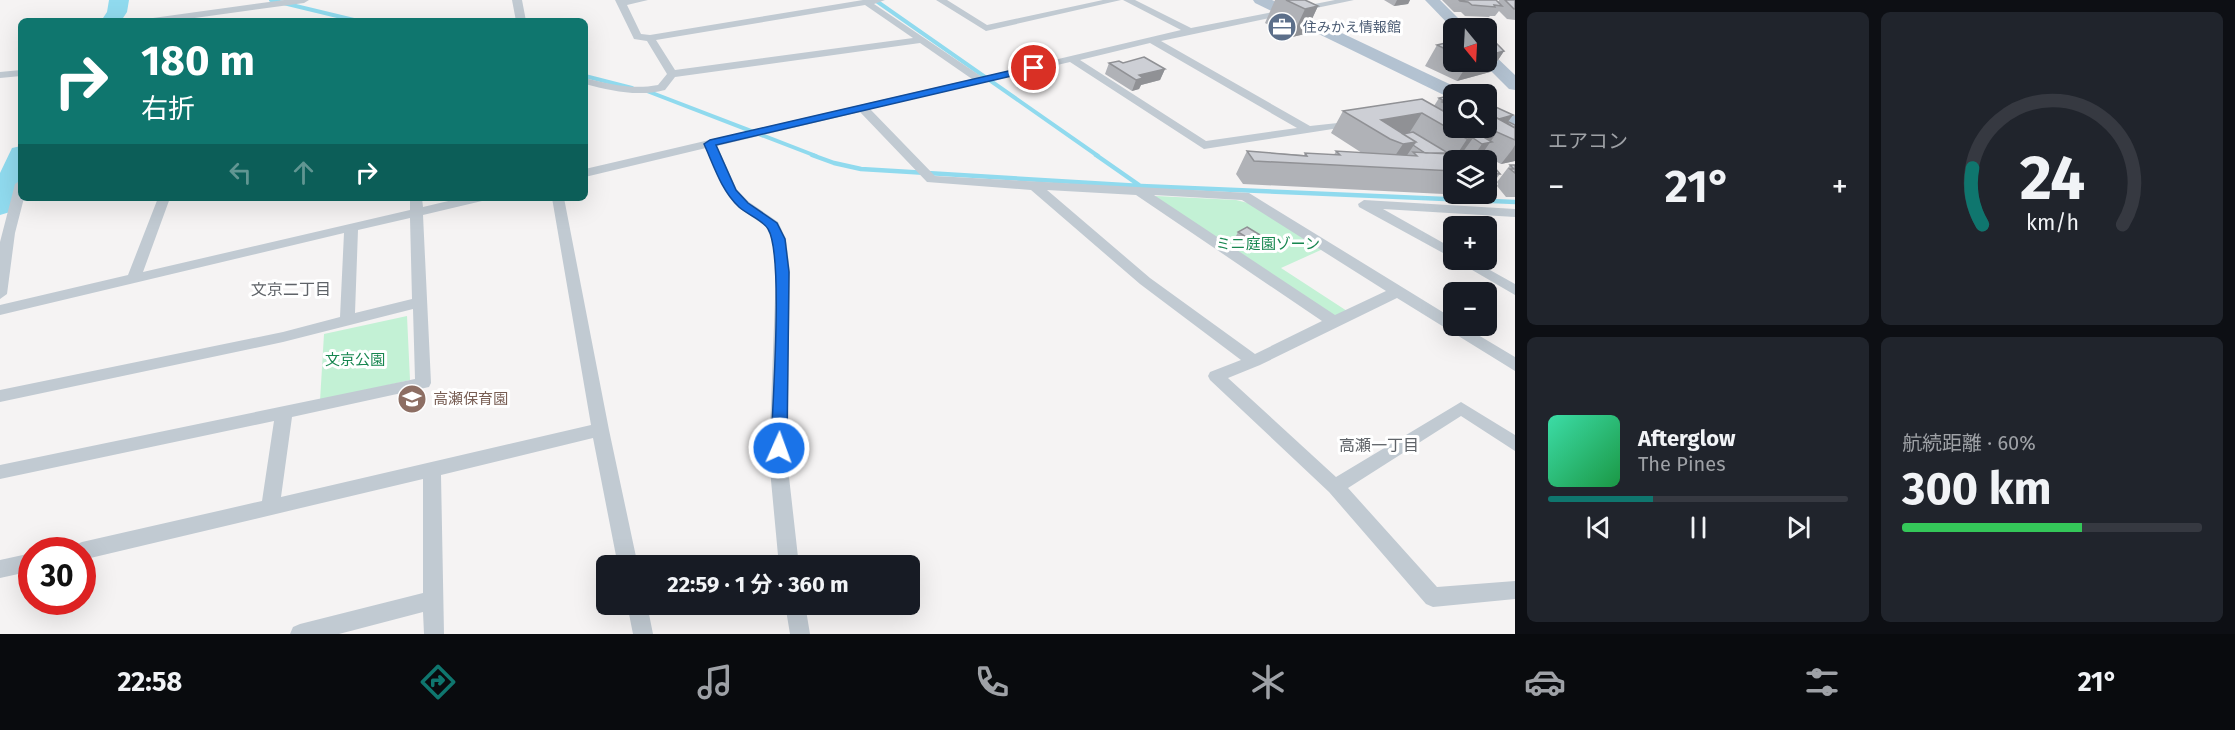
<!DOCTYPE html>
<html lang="ja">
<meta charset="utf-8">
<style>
:root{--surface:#171b24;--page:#20242c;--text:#f1f3f6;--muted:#9ea1a6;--line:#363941;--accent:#0f766e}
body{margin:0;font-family:"Fira Sans","Noto Sans JP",sans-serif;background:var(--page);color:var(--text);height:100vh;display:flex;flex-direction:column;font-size:22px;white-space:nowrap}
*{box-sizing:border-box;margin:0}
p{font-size:20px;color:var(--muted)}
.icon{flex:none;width:33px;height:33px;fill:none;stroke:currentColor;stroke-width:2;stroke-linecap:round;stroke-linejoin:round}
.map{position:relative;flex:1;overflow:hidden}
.side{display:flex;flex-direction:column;gap:12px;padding:12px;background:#0d0f14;width:720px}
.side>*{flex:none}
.top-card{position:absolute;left:18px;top:18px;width:570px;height:183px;border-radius:9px;box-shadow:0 6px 24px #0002;background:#0f766e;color:#fff;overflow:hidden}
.needle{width:39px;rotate:162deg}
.fabs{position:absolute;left:1443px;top:18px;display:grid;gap:12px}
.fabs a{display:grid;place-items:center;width:54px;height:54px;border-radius:9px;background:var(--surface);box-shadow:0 6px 24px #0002;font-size:30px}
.speed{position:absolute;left:18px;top:537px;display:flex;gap:12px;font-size:30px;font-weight:700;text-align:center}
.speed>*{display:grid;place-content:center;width:78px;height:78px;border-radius:50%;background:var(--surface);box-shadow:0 6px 24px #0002;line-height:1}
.speed .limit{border:9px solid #d22;background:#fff;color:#111}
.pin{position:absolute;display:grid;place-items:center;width:51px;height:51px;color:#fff;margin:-26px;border:3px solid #fff;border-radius:50%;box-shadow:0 2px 6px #0007}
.me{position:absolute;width:66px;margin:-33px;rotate:2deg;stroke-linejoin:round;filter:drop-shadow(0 0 4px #0008)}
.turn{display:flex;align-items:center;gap:21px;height:126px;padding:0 24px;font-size:27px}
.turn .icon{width:78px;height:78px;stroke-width:2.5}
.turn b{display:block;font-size:42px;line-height:51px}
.lanes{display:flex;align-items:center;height:57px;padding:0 24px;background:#0003;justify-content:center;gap:30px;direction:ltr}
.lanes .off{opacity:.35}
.big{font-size:45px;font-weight:700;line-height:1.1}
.side .widget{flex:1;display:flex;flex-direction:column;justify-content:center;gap:9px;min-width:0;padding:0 21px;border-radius:9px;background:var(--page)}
.side .dial{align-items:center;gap:0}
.dial svg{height:156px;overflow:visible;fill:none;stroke:var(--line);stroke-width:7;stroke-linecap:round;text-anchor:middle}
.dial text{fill:var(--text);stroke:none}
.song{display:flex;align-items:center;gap:18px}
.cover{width:72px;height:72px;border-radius:9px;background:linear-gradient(135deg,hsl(160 70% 55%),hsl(140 70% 35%))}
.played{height:6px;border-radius:3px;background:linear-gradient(90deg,var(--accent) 35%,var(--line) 35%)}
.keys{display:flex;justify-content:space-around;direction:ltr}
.heat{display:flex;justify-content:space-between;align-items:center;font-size:33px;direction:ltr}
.charge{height:9px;border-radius:4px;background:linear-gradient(90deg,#34c759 60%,var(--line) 0)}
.side .tiles{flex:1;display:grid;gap:12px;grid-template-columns:repeat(2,1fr)}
.trip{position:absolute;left:596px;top:555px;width:324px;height:60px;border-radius:9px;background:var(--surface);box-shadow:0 6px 24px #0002;font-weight:700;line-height:60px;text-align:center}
.tab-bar{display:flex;height:96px;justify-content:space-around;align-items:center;background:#090b0e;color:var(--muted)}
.tab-bar .icon{width:42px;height:42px}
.tab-bar .current{color:var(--accent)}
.tab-bar b{font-size:27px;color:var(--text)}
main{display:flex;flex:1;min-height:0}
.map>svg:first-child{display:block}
.green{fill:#c3f1d5}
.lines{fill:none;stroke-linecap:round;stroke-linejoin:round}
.stream-far1{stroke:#90daee;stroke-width:4}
.stream{stroke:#90daee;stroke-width:4.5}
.river{fill:#90daee;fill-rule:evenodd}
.minor{fill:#c1cad2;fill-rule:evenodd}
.primary{fill:#b3c2d1;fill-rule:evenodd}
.wall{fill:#b0b2b7}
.shaded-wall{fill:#909195}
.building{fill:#cdcfd5;stroke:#909195;stroke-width:1.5}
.route{fill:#1a73e8;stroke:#114b97;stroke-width:1.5}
.labels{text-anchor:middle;stroke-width:6;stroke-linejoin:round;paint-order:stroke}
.far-service-label{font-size:14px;fill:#4e5e75;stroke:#fff;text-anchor:start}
.park-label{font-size:15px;fill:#17864f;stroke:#fff}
.education-label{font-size:15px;fill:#785e54;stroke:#fff;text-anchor:start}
.neighbourhood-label{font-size:16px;fill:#5f6368;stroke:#fff}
</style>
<main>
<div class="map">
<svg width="1515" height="634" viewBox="0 0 1515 634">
<rect width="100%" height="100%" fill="#f5f3f3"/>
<path class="green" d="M1156,196L1236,200L1252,204L1323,249L1281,268L1347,311L1333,317L1155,200Z
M407,316L410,380L320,401L324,334Z"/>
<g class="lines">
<path class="stream-far1" d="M271,0L358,21
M875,0L1098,156
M585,76L632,88
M647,91L816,156"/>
<path class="stream" d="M812,155L834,163L861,169L1141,186L1515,202
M1096,155L1139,185"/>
<path class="river" d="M109,0H129L127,12L121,21H101L107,12Z
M21,146V188L10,212L0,215V173L12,148Z"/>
<path class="minor" d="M284,0H309L304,3L173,21H148L153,18Z
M512,0H522L526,21H516Z
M615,0H648L627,5L641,34L650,35L863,0H885L874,4L982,77L1181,30L1123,0H1135L1191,28L1335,0H1354L1161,41L1310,126L1356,121L1358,123L1352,126L1204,149L1070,62L870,109L935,176L1249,193L1454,319V326H1463L1515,357V371L1397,298L1260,365L1228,378L1336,477L1461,402L1515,435V451L1461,416L1348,488L1437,587L1515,581V599L1433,607L1426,604L1329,492L1210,380L1208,376L1210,372L1241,360L1140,284L1031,190L927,182L860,112L717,146L737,190L749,202L778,222L786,239L790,272L787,459L799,566H779L769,459L776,272L772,239L767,227L739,208L727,194L706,148L585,177V169L972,79L920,43L675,77L665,90C637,97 612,91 585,84V78C609,84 632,90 658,85L667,74L647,41L634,39ZM865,5L913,38L675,70L656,40ZM1150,43L1297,128L1206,141L1080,60ZM1047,190L1136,195L1322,321L1255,354L1150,278ZM1154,195L1242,200L1386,291L1335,315Z
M936,0H947L987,25L1103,0H1121L986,31Z
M21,70V76L0,78V72Z
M21,180V198H24L15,233L7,294L0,299V242L15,184Z
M158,198H170L143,272L410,210V198H422L423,207L461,198H483L482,201L423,215L431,383L429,387L292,417L281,497L591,425L552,198H564L609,430L638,566H618L593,438L441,475L444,634H424L423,612L339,634H290L293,627L300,624L423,593V479L82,560V550H73L75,545L82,542L262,501L274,421L0,479V465L415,379L413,309L283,342L0,402V390L283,332L340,317L344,233L0,315V305L128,275ZM410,218L412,299L355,313L358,230Z
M1364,200L1515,209V217L1383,209L1454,249V259L1359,207L1358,204Z
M1455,260H1472L1515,284V295Z
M32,553V571L0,578V560Z
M627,604H647L653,634H633Z
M785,604H805L810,634H790Z"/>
<path class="primary" d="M1253,0H1272L1462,90L1465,94H1454V99L1450,98L1255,3Z
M1425,0H1440L1468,28L1454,30Z
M1486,51L1492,53L1515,75V90L1509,89L1482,62H1486Z
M1486,104L1515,116V128L1486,116Z"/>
</g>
<path class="wall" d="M1275,0H1305L1318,6L1305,34L1292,37L1265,23Z
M1384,0H1410L1408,4L1394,6Z
M1442,0H1496L1498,2L1499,0H1515V20L1507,19L1499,11L1495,16H1490L1489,17L1465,16L1461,12H1454Z
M1454,41V62H1486L1504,51L1490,72L1457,81L1425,66L1437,45Z
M1109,63H1123L1165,69L1160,80L1141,85L1139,89L1132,91L1105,74Z
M1454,95V128L1513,115L1508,122L1515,125V161L1501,164L1483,155L1478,160H1454V194H1485L1483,196L1243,184L1236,174L1247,151L1304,155L1305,153L1334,155L1336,151L1362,153L1331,133L1343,111L1434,106L1439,98Z
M1486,161L1500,174L1486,192Z
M1510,165H1515V197H1506L1497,186L1498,184L1497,182Z
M1238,232L1262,245L1252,249L1235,238Z"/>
<path class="shaded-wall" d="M1397,0H1410L1408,4L1394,6Z
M1318,6L1305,34L1292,37L1305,9Z
M1504,51L1490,72L1457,81L1469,62H1486V56Z
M1165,69L1160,80L1141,85L1139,89L1132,91L1136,80L1139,75Z
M1422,113L1408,135L1389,139L1381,120Z
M1513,115L1504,127L1490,122Z
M1497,132L1478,160H1471L1482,144L1480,135Z
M1473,138L1457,160L1452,162L1467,139Z
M1416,142L1401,164L1388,166L1403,144Z
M1515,145V161L1501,164L1512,150Z
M1265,238L1262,245L1252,249L1256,243Z"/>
<path class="building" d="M1286,0H1305L1318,6L1305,9Z
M1459,0H1496L1502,6L1494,5L1495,7L1472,5L1468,2L1460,1Z
M1505,0H1515V9H1514Z
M1486,39L1496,43L1504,51L1486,56Z
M1454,41V53L1437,45Z
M1144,57L1165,69L1139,75L1143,78L1136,80L1109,63L1119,61L1123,63Z
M1454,95V108L1442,102L1444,101L1439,98Z
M1422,99L1454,117V128H1486V112L1515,128V140L1497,132L1480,135L1492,142L1482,144L1473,138L1467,139L1422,113L1381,120L1416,142L1403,144L1390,139L1343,111Z
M1486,103H1487L1513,115L1499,119L1486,112Z
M1506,122H1509L1515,125V128Z
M1413,132L1448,153H1425L1413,145L1416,142L1403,134Z
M1247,151L1307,156L1305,153L1340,155L1336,151L1417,156L1413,152L1468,155L1474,160H1454V171L1254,161Z
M1486,161H1489L1500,174L1486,173Z
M1510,165H1515V173L1510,169H1514Z
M1247,227L1265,238L1256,243L1238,232Z"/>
<path class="route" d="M1034,65L1039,68L1037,70L716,145L736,190L748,203L777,223L785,239L789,272L787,448L785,453L779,454L774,453L771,448C772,410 784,254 768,229C763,220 748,215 739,207C721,190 714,166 704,144L710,140Z"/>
<defs>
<g id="office-disc" transform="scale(1.5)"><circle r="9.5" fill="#5c6f8a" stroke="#fff"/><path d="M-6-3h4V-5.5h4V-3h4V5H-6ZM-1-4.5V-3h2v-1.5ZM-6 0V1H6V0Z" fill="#fff"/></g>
<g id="school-disc" transform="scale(1.5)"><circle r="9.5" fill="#8d6e63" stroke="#fff"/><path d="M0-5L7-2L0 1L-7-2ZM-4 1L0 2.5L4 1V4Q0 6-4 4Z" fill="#fff"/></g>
</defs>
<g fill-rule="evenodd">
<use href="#office-disc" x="1282" y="27"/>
<use href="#school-disc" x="412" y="399"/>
</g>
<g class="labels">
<g class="far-service-label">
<text x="1303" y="32">住みかえ情報館</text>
</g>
<g class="park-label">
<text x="1268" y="249">ミニ庭園ゾーン</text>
<text x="355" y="365">文京公園</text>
</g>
<g class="education-label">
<text x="433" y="404">高瀬保育園</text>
</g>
<g class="neighbourhood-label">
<text x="291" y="295">文京二丁目</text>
<text x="1379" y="451">高瀬一丁目</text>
</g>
</g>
</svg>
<div class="fabs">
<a><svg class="needle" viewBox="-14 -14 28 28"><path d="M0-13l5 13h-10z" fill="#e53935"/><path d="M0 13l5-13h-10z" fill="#9ea1a6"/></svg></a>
<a><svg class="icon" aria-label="search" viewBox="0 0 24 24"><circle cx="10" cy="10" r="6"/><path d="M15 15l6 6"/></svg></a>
<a><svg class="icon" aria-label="layers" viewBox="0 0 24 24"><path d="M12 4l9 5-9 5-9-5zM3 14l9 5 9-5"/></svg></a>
<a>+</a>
<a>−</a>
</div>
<div class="speed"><div class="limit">30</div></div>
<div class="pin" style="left:1034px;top:68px;background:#d93025"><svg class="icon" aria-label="arrive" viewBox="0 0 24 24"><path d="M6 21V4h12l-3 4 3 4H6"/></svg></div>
<svg class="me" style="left:779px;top:448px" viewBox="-20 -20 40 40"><circle r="17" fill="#1a73e8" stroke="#fff" stroke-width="3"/><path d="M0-11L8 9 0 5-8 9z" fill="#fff"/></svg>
<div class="trip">22:59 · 1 分 · 360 m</div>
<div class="top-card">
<div class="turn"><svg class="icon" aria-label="right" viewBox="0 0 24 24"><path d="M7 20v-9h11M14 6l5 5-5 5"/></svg><div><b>180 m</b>右折</div></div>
<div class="lanes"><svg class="icon off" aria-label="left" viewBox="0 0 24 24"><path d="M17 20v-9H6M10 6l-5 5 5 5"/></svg><svg class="icon off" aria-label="ahead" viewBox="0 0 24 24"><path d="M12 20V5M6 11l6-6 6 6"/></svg><svg class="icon" aria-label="right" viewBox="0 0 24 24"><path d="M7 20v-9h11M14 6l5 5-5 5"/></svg></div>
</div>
</div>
<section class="side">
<div class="tiles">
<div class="widget"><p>エアコン</p>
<div class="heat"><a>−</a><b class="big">21°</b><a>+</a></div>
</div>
<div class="widget dial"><svg viewBox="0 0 100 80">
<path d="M14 69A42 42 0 1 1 86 69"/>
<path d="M14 69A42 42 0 0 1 9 40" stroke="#0f766e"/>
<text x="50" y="56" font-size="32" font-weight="700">24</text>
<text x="50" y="72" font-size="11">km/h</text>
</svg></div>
<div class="widget">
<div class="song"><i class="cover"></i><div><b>Afterglow</b><p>The Pines</p></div></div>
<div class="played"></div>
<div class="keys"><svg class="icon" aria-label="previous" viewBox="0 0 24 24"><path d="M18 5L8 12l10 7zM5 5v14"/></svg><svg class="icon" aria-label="pause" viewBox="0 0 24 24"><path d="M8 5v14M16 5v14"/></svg><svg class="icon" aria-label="next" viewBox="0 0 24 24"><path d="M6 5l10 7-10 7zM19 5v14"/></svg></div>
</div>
<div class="widget"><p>航続距離 · 60%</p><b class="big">300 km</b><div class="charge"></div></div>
</div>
</section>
</main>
<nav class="tab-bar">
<b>22:58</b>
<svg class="icon current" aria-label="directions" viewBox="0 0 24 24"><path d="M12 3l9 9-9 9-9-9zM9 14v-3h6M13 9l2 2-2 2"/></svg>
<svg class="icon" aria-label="music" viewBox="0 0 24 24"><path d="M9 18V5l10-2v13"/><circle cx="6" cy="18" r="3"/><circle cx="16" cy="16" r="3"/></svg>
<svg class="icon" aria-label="phone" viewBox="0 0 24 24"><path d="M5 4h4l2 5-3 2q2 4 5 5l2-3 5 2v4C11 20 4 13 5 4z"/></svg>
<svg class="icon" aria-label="climate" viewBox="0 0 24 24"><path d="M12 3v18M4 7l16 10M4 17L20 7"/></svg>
<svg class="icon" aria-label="car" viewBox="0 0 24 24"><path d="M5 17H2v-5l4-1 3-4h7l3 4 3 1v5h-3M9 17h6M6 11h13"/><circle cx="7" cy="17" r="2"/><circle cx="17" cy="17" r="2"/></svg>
<svg class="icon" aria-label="filters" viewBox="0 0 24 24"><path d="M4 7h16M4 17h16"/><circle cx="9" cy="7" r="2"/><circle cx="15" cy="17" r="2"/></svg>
<b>21°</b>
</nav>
